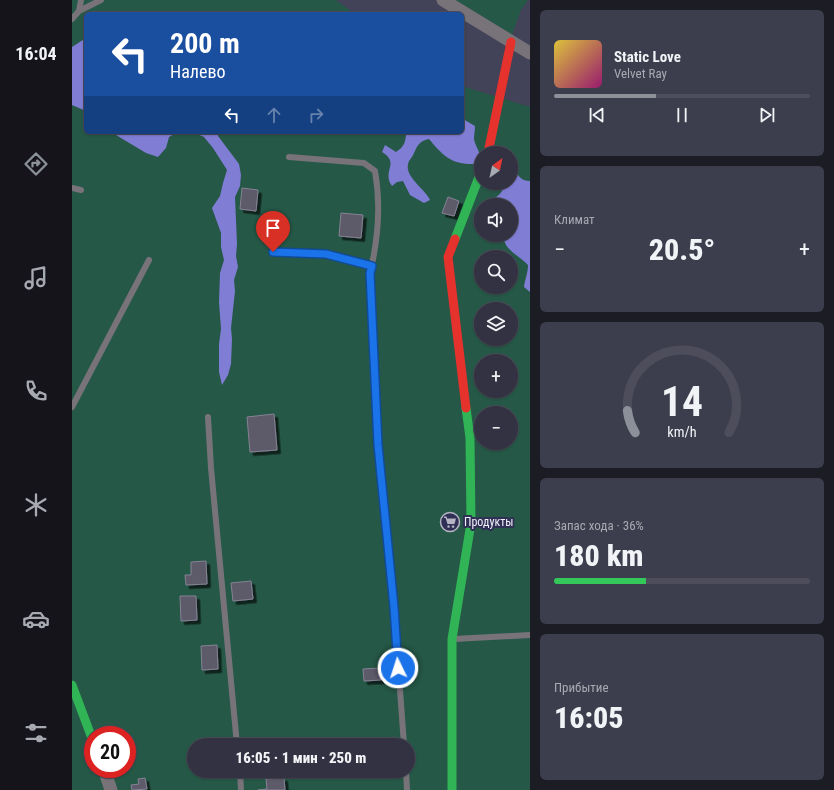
<!DOCTYPE html>
<html lang="ru">
<meta charset="utf-8">
<style>
:root{--surface:#323242;--page:#3d3e4d;--text:#f1f3f6;--muted:#a8aab2;--line:#4d4d5b;--accent:#8c9099}
body{margin:0;font-family:"Roboto Condensed",sans-serif;background:var(--page);color:var(--text);height:100vh;display:flex;flex-direction:column;font-size:15px;white-space:nowrap}
*{box-sizing:border-box;margin:0}
p{font-size:13px;color:var(--muted)}
.icon{flex:none;width:22px;height:22px;fill:none;stroke:currentColor;stroke-width:2;stroke-linecap:round;stroke-linejoin:round}
.map{position:relative;flex:1;overflow:hidden}
.side{display:flex;flex-direction:column;gap:10px;padding:10px;background:#1c1c24;width:304px}
.side>*{flex:none}
.top-card{position:absolute;left:12px;top:12px;width:380px;height:122px;border-radius:6px;box-shadow:0 1px 3px #0004,0 0 0 1px var(--line);background:#1a4fa0;color:#fff;overflow:hidden}
.needle{width:26px;rotate:33deg}
.fabs{position:absolute;left:402px;top:146px;display:grid;gap:8px}
.fabs a{display:grid;place-items:center;width:44px;height:44px;border-radius:50%;background:var(--surface);box-shadow:0 1px 3px #0004,0 0 0 1px var(--line);font-size:20px}
.speed{position:absolute;left:12px;top:726px;display:flex;gap:8px;font-size:20px;font-weight:700;text-align:center}
.speed>*{display:grid;place-content:center;width:52px;height:52px;border-radius:50%;background:var(--surface);box-shadow:0 1px 3px #0004,0 0 0 1px var(--line);line-height:1}
.speed .limit{border:6px solid #d22;background:#fff;color:#111}
.pin{position:absolute;display:grid;place-items:center;width:34px;height:34px;color:#fff;margin:-41px -17px;border-radius:50% 50% 50% 0;rotate:-45deg;box-shadow:0 0 4px #0007}
.pin .icon{rotate:45deg}
.me{position:absolute;width:44px;margin:-22px;rotate:356deg;stroke-linejoin:round;filter:drop-shadow(0 0 3px #0008)}
.turn{display:flex;align-items:center;gap:14px;height:84px;padding:0 20px;font-size:18px}
.turn .icon{width:52px;height:52px;stroke-width:2.5}
.turn b{display:block;font-size:28px;line-height:34px}
.lanes{display:flex;align-items:center;height:38px;padding:0 20px;background:#0003;justify-content:center;gap:20px;direction:ltr}
.lanes .off{opacity:.35}
.big{font-size:30px;font-weight:800;line-height:1.1}
.side .card{flex:1;display:flex;flex-direction:column;justify-content:center;gap:6px;min-width:0;padding:0 14px;border-radius:6px;background:var(--page)}
.side .dial{align-items:center;gap:0}
.dial svg{height:104px;overflow:visible;fill:none;stroke:var(--line);stroke-width:7;stroke-linecap:round;text-anchor:middle}
.dial text{fill:var(--text);stroke:none}
.song{display:flex;align-items:center;gap:12px}
.cover{width:48px;height:48px;border-radius:6px;background:linear-gradient(135deg,hsl(50 70% 55%),hsl(320 70% 35%))}
.played{height:4px;border-radius:2px;background:linear-gradient(90deg,var(--accent) 40%,var(--line) 40%)}
.keys{display:flex;justify-content:space-around;direction:ltr}
.heat{display:flex;justify-content:space-between;align-items:center;font-size:22px;direction:ltr}
.charge{height:6px;border-radius:3px;background:linear-gradient(90deg,#34c759 36%,var(--line) 0)}
.trip{position:absolute;left:115px;top:738px;width:228px;height:40px;border-radius:20px;background:var(--surface);box-shadow:0 1px 3px #0004,0 0 0 1px var(--line);font-weight:800;line-height:40px;text-align:center}
main{display:flex;flex:1;min-height:0}
.tabs{display:flex;flex-direction:column;width:72px;justify-content:space-around;align-items:center;background:#14141a;color:var(--muted)}
.tabs .icon{width:28px;height:28px}
.tabs .selected{color:var(--accent)}
.tabs b{font-size:18px;color:var(--text)}
.map>svg:first-child{display:block}
.green{fill:#255847;fill-rule:evenodd}
.water{fill:#807dd5}
.building{fill:#5d5a6b;stroke:#868294;filter:url(#shadow)}
.lines{fill:none;stroke-linecap:round;stroke-linejoin:round}
.lane{stroke:#787379;stroke-width:6}
.street{stroke:#787379;stroke-width:13}
.fast{stroke:#30b455;stroke-width:9}
.jam{stroke:#e5322d;stroke-width:9}
.route-casing{stroke:#114b97;stroke-width:10}
.route{stroke:#1a73e8;stroke-width:7}
.labels{text-anchor:middle;stroke-width:4;stroke-linejoin:round;paint-order:stroke}
.poi-label{font-size:12px;fill:#f1f1fb;stroke:#302f55;text-anchor:start}
</style>
<main>
<nav class="tabs">
<b>16:04</b>
<svg class="icon selected" aria-label="directions" viewBox="0 0 24 24"><path d="M12 3l9 9-9 9-9-9zM9 14v-3h6M13 9l2 2-2 2"/></svg>
<svg class="icon" aria-label="music" viewBox="0 0 24 24"><path d="M9 18V5l10-2v13"/><circle cx="6" cy="18" r="3"/><circle cx="16" cy="16" r="3"/></svg>
<svg class="icon" aria-label="phone" viewBox="0 0 24 24"><path d="M5 4h4l2 5-3 2q2 4 5 5l2-3 5 2v4C11 20 4 13 5 4z"/></svg>
<svg class="icon" aria-label="climate" viewBox="0 0 24 24"><path d="M12 3v18M4 7l16 10M4 17L20 7"/></svg>
<svg class="icon" aria-label="car" viewBox="0 0 24 24"><path d="M5 17H2v-5l4-1 3-4h7l3 4 3 1v5h-3M9 17h6M6 11h13"/><circle cx="7" cy="17" r="2"/><circle cx="17" cy="17" r="2"/></svg>
<svg class="icon" aria-label="filters" viewBox="0 0 24 24"><path d="M4 7h16M4 17h16"/><circle cx="9" cy="7" r="2"/><circle cx="15" cy="17" r="2"/></svg>
</nav>
<div class="map">
<svg width="458" height="790" viewBox="0 0 458 790">
<defs>
<filter id="shadow"><feDropShadow dx="3.5" dy="3.5" stdDeviation="0" flood-color="#0009"/></filter>
</defs>
<rect width="100%" height="100%" fill="#424258"/>
<path class="green" d="M0,0H264L283,14H14V132H390V86L458,107V790H0ZM409,153H439V183H409ZM409,205H439V235H409ZM409,257H439V287H409ZM409,309H439V339H409ZM409,361H439V391H409ZM409,413H439V443H409ZM21,735H55V769H21ZM122,745H336V771H122Z
M383,0H456L449,10L440,35Z"/>
<path class="water" d="M14,38V111L0,105V47Z
M390,115L391,119L403,126C403,130 402,135 402,139C404,150 411,151 405,164C380,165 372,157 357,139C348,141 346,144 342,153C341,156 339,158 337,161C330,176 353,188 358,200L352,203L338,195L331,181L325,182L320,186C319,184 317,182 317,180C314,168 326,162 310,152L313,145L324,152C332,147 334,142 334,132H390Z
M39,132H106L97,137L94,148L86,157L74,153Z
M121,132H145L146,136L167,164L169,175L168,186L163,197L165,244L164,256L166,267L162,280L163,291L159,328L160,339L159,364L156,375L150,385L147,372V344L149,329L147,302L148,273L152,260L149,247V233L140,208L148,196L151,183L155,170L141,148L132,137Z
M439,171H443C447,177 450,181 458,181V292L452,287C453,279 456,273 456,265C448,256 430,249 432,235H439V205H412C422,197 430,197 433,183H439Z"/>
<path class="building" d="M170,188L186,190L184,211L168,209Z
M376,197L387,201L382,216L370,213Z
M269,213L291,215L289,238L267,236Z
M202,414L205,450L178,452L175,417Z
M134,561L135,584L114,585L113,575H119V562Z
M179,581L181,599L161,601L159,583Z
M108,596H124L125,620L109,621Z
M145,645L146,669L130,670L129,646Z
M308,668L309,680L292,681L291,669Z
M73,778L75,789L60,790L59,785L67,784L66,779Z
M212,778L213,790H186L195,789L194,779Z"/>
<g class="lines">
<path class="lane" d="M7,11L9,0
M0,19L7,11L29,0
M217,157L292,163L303,171C309,205 306,240 298,273L306,445L322,607L332,745
M0,188L9,190
M201,252L254,254L300,266
M0,407L77,260
M136,417L139,468L165,745
M382,639L458,635
M168,771L169,790
M334,771L335,790"/>
<path class="street" d="M371,0L458,53
M32,769L39,790"/>
<path class="fast" d="M383,239L409,172
M0,685L21,741
M380,790V639L399,523L398,438L394,408"/>
<path class="jam" d="M416,153L439,42
M383,239L376,257L394,408"/>
</g>
<g class="lines">
<g class="route-casing">
<path id="route" d="M201,252L254,254L300,266L298,273L306,445L322,607L326,668"/>
</g>
<use href="#route" class="route"/>
</g>
<defs>
<g id="supermarket-ring" transform="scale(1)"><circle r="9.5" fill="#302f55" stroke="#b4b4c2" stroke-width="1.5"/><path d="M-6-5.5h2.5l.6 2H6L4.5 2H-2.5L-4.4-4H-6ZM-1.5 3.2a1.3 1.3 0 1 0 .1 0ZM3 3.2a1.3 1.3 0 1 0 .1 0Z" fill="#b4b4c2"/></g>
</defs>
<g fill-rule="evenodd">
<use href="#supermarket-ring" x="378" y="522"/>
</g>
<g class="labels">
<g class="poi-label">
<text x="392" y="526">Продукты</text>
</g>
</g>
</svg>
<div class="fabs">
<a><svg class="needle" viewBox="-14 -14 28 28"><path d="M0-13l5 13h-10z" fill="#e53935"/><path d="M0 13l5-13h-10z" fill="#a8aab2"/></svg></a>
<a><svg class="icon" aria-label="sound" viewBox="0 0 24 24"><path d="M4 9h4l5-4v14l-5-4H4zM17 9q2 3 0 6"/></svg></a>
<a><svg class="icon" aria-label="search" viewBox="0 0 24 24"><circle cx="10" cy="10" r="6"/><path d="M15 15l6 6"/></svg></a>
<a><svg class="icon" aria-label="layers" viewBox="0 0 24 24"><path d="M12 4l9 5-9 5-9-5zM3 14l9 5 9-5"/></svg></a>
<a>+</a>
<a>−</a>
</div>
<div class="speed"><div class="limit">20</div></div>
<div class="pin" style="left:201px;top:252px;background:#d93025"><svg class="icon" aria-label="arrive" viewBox="0 0 24 24"><path d="M6 21V4h12l-3 4 3 4H6"/></svg></div>
<svg class="me" style="left:326px;top:668px" viewBox="-20 -20 40 40"><circle r="17" fill="#1a73e8" stroke="#fff" stroke-width="3"/><path d="M0-11L8 9 0 5-8 9z" fill="#fff"/></svg>
<div class="trip">16:05 · 1 мин · 250 m</div>
<div class="top-card">
<div class="turn"><svg class="icon" aria-label="left" viewBox="0 0 24 24"><path d="M17 20v-9H6M10 6l-5 5 5 5"/></svg><div><b>200 m</b>Налево</div></div>
<div class="lanes"><svg class="icon" aria-label="left" viewBox="0 0 24 24"><path d="M17 20v-9H6M10 6l-5 5 5 5"/></svg><svg class="icon off" aria-label="ahead" viewBox="0 0 24 24"><path d="M12 20V5M6 11l6-6 6 6"/></svg><svg class="icon off" aria-label="right" viewBox="0 0 24 24"><path d="M7 20v-9h11M14 6l5 5-5 5"/></svg></div>
</div>
</div>
<section class="side">
<div class="card">
<div class="song"><i class="cover"></i><div><b>Static Love</b><p>Velvet Ray</p></div></div>
<div class="played"></div>
<div class="keys"><svg class="icon" aria-label="previous" viewBox="0 0 24 24"><path d="M18 5L8 12l10 7zM5 5v14"/></svg><svg class="icon" aria-label="pause" viewBox="0 0 24 24"><path d="M8 5v14M16 5v14"/></svg><svg class="icon" aria-label="next" viewBox="0 0 24 24"><path d="M6 5l10 7-10 7zM19 5v14"/></svg></div>
</div>
<div class="card"><p>Климат</p>
<div class="heat"><a>−</a><b class="big">20.5°</b><a>+</a></div>
</div>
<div class="card dial"><svg viewBox="0 0 100 80">
<path d="M14 69A42 42 0 1 1 86 69"/>
<path d="M14 69A42 42 0 0 1 8 52" stroke="#8c9099"/>
<text x="50" y="56" font-size="32" font-weight="700">14</text>
<text x="50" y="72" font-size="11">km/h</text>
</svg></div>
<div class="card"><p>Запас хода · 36%</p><b class="big">180 km</b><div class="charge"></div></div>
<div class="card"><p>Прибытие</p><b class="big">16:05</b></div>
</section>
</main>
